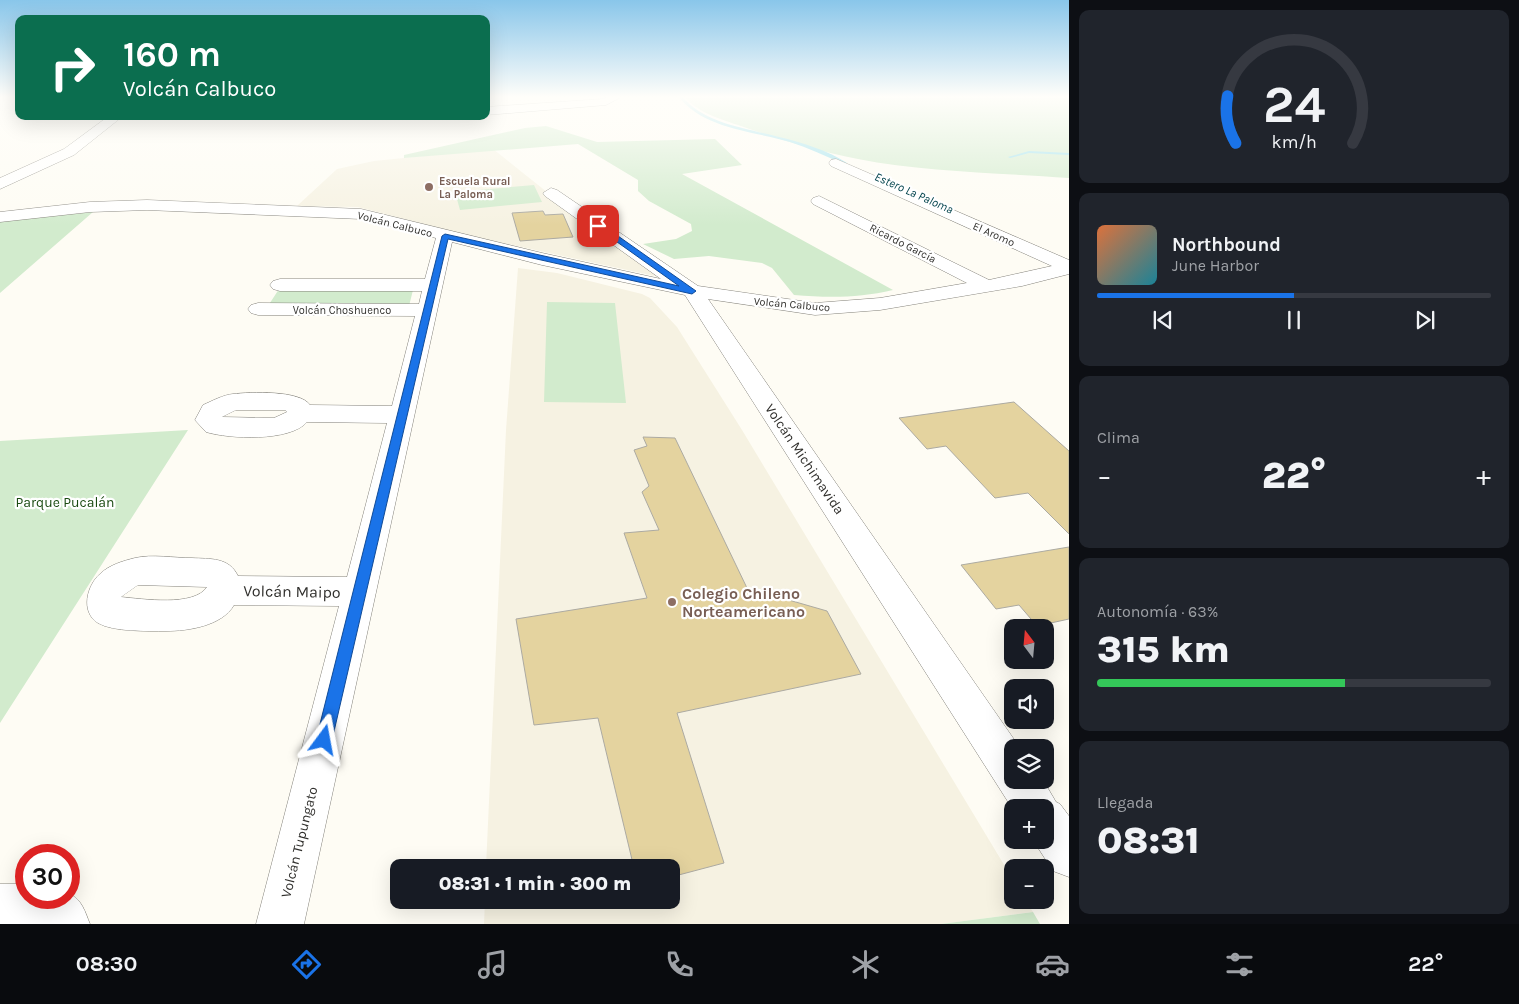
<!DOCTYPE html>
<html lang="es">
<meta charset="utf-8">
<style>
:root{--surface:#171b24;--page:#20242c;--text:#f1f3f6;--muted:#9ea1a6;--line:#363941;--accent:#1a73e8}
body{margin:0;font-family:Karla,sans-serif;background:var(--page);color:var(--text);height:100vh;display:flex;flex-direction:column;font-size:19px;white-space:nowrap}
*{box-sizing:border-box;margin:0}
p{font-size:16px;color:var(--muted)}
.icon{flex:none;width:28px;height:28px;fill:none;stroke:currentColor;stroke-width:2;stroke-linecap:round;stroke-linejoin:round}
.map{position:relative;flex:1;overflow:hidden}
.side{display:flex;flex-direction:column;gap:10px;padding:10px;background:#0d0f14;width:450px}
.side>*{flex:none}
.guide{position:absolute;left:15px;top:15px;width:475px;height:105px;border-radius:10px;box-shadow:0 5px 20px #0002;background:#0b6e4f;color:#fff;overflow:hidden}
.needle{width:32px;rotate:344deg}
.buttons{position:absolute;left:1004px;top:619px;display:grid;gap:10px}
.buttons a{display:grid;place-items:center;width:50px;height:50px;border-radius:10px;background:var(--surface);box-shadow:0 5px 20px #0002;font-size:25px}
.speed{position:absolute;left:15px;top:844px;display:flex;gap:10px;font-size:25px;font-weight:700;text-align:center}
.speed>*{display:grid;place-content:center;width:65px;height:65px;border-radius:50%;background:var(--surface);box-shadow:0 5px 20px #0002;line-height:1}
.speed .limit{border:8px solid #d22;background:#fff;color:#111}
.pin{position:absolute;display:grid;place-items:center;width:42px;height:42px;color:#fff;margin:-21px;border-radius:10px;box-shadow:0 2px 8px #0006}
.me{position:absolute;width:55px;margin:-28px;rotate:13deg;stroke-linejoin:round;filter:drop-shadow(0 0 4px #0008)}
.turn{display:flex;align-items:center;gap:18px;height:105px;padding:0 25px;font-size:22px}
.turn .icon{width:65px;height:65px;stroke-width:2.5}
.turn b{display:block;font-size:35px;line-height:42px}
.big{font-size:38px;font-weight:800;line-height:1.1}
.side .widget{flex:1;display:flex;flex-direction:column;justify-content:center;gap:8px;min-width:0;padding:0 18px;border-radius:10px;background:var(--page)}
.side .dial{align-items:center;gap:0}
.dial svg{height:130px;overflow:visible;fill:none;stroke:var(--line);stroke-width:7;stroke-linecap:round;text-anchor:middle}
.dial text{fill:var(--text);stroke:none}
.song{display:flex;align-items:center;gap:15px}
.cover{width:60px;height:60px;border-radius:8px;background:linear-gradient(135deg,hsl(20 70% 55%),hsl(190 70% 35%))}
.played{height:5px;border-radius:2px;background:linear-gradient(90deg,var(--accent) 50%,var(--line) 50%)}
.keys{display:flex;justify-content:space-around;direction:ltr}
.heat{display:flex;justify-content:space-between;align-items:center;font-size:28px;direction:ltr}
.charge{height:8px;border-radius:4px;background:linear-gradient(90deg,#34c759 63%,var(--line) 0)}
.trip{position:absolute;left:390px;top:859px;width:290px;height:50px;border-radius:10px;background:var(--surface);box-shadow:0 5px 20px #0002;font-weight:800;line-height:50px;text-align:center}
.menu{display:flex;height:80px;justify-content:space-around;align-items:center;background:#090b0e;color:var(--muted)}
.menu .icon{width:35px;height:35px}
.menu .selected{color:var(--accent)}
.menu b{font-size:22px;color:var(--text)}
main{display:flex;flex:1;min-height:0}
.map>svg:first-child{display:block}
.built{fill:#f6f2e2}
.green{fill:#d2ebcd}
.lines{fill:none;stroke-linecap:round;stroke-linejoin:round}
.stream{fill:#9ce0ed;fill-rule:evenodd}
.building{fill:#e4d39f;stroke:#acaaa2}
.minor-casing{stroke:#84827b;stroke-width:1}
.minor{fill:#fff;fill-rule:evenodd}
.route{fill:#1a73e8;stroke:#114b97}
.education-dot{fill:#8d6e63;stroke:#fff;stroke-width:2}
.labels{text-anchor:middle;stroke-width:4.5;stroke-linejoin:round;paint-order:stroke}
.far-education-label{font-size:11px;font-weight:bold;fill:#785e54;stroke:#fff;text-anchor:start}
.far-street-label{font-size:11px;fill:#31302d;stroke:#fff}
.far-water-label{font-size:12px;font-style:italic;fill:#00424b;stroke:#fff}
.street-label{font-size:14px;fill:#31302d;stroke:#fff}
.park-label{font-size:14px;fill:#1a4a11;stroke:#fff}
.near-street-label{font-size:16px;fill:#31302d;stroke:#fff}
.near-education-label{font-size:16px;font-weight:bold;fill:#785e54;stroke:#fff;text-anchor:start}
</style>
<main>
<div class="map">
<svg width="1069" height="924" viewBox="0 0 1069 924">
<rect width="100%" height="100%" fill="#fefcf4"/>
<path class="built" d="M493,149L562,204L664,278L471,236L358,207L297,206L337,169L374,161Z
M518,268L557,273L642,294L650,298L677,327L742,430L1012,878V900H1025L1033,912L941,924H484L485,900H671V868L486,867L506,430Z"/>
<path class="green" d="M685,96H1069V178C1001,173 924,172 858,159C818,151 778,139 741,126C723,120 695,112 685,96Z
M546,126L597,142L715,139L742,165L682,174L893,290C859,298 829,298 794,295L772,268L762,263L709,256L674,259L643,244L676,239L692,231L691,224L649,201L638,191V180L578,144L404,158V155L525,128Z
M534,185L542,202L460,210L455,192Z
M93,212L0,293V221Z
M279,289L413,290L409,306H268Z
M547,302L615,303L626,403L544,402Z
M188,430L0,723V441Z
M1033,912L1040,924H941Z"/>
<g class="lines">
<path class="stream" d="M678,96H682C704,124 747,128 779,137C801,142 829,151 847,163L843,164C826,156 808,148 790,142C753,131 703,129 678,96Z
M1029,151L1069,153V155L1029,153L1010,158L1008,157Z"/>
</g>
<path class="building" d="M543,211L545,215L563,214L573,237L520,241L512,213Z
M1014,402L1069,451V534L1028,493L995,498L946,446L927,449L899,418Z
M643,437L675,438L747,588L827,611L861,674L677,713L724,863L671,877V868H634L598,718L534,725L516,619L647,598L624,533L659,530L642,492L649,486L634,450L647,446Z
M1069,547V619L1037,626L1019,605L996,609L961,565Z"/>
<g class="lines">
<g class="minor-casing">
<path id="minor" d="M608,96H623L606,105L486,115V107L603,99Z
M109,116H123L74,155L0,189V178L64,149Z
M836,159L1069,260V274L1022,286L880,310L815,315L708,299L1020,748H1012V780H1043L1056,802L1060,804L1069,816V877L1053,871L1033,840H1045V808H1012L685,295L542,265L452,242L304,924H256L339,606L234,605C222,626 188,631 166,631C148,631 113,632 98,623C80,612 87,585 100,574C109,565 123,561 135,558C152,554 174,558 192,558C210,559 229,557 238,576L347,577L387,423L307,422C290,442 229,439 206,432L195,420L203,405C212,401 223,395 233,394C250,392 300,390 310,405L392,406L415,316L258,315L251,313L248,309L251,305L258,303L419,304L422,291H280L273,289L270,285L273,281L280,279H425L436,238L361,219L147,210L90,212L0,222V212L90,202L147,200L361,209L542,253L661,279L545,196L543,193L551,188L557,190L698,286L815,303L880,298L967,283L813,204L811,201L813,198L819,196L989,280L1052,266L831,166L829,163L831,160ZM236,410H285L287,412L274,418L222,417ZM138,585L207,587C194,607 143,599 121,597Z
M0,884H26V898H69V894C82,899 85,912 90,924H0Z"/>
</g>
<use href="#minor" class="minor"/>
</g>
<linearGradient id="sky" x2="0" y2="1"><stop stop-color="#89c6ea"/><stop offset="0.43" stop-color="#fffefa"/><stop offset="1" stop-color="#fffefa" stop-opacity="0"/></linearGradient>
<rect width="1069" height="225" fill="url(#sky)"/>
<path class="route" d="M596,224H601L696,291L692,294L448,239L332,740L330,745L324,748L318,745L316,740L442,236L445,234L679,286L596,227Z"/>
<g class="education-dot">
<circle cx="429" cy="187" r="5"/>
<circle cx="672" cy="602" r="5"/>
</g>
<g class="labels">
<g class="far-education-label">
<text x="439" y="185">Escuela Rural<tspan x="439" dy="13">La Paloma</tspan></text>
</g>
<g class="far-street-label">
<text transform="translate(395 224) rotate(14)" y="4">Volcán Calbuco</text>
<text transform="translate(994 234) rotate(24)" y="4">El Aromo</text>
<text transform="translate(903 243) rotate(27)" y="4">Ricardo García</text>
<text transform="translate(792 304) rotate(5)" y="4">Volcán Calbuco</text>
<text x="342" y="314">Volcán Choshuenco</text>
</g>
<g class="far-water-label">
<text transform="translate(914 193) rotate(24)" y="4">Estero La Paloma</text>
</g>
<g class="street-label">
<text transform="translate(805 459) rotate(56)" y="5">Volcán Michimavida</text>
<text transform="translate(299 842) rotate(-76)" y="5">Volcán Tupungato</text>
</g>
<g class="park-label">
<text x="65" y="507">Parque Pucalán</text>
</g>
<g class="near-street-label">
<text transform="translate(292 591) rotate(1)" y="6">Volcán Maipo</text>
</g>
<g class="near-education-label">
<text x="682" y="599">Colegio Chileno<tspan x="682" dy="18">Norteamericano</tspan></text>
</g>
</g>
</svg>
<div class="buttons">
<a><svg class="needle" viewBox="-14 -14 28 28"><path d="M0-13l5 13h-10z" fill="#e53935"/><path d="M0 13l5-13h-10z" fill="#9ea1a6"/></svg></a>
<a><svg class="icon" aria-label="sound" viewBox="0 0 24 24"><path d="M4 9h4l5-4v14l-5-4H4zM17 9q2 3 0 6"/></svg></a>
<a><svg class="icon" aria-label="layers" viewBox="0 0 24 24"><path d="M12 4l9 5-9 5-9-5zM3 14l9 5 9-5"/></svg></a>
<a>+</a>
<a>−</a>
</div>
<div class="speed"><div class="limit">30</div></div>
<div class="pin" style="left:598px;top:226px;background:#d93025"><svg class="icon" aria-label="arrive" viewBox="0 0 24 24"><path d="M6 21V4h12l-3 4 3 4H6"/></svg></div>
<svg class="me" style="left:324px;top:740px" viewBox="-20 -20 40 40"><path d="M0-17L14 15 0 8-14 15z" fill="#1a73e8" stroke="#fff" stroke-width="4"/></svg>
<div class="trip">08:31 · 1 min · 300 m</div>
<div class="guide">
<div class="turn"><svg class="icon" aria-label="right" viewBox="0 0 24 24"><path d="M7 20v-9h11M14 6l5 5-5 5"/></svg><div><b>160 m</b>Volcán Calbuco</div></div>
</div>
</div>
<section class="side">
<div class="widget dial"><svg viewBox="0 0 100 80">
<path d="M14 69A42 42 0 1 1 86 69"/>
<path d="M14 69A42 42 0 0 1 9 40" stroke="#1a73e8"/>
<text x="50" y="56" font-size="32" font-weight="700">24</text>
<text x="50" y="72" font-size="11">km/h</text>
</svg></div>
<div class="widget">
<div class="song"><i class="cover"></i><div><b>Northbound</b><p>June Harbor</p></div></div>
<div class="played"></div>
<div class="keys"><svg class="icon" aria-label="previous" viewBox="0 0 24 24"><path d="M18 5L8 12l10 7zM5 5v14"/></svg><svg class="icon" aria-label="pause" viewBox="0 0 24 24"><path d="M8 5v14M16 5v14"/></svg><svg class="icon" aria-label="next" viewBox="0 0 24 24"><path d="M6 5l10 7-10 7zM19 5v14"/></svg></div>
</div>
<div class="widget"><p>Clima</p>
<div class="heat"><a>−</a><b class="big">22°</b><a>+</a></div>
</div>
<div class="widget"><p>Autonomía · 63%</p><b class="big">315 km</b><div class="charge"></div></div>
<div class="widget"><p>Llegada</p><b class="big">08:31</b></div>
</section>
</main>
<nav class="menu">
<b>08:30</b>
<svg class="icon selected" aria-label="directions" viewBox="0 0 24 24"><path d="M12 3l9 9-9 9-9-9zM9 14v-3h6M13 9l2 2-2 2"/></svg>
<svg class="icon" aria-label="music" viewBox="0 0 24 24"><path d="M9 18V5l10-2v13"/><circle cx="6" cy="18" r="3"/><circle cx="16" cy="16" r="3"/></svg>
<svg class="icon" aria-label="phone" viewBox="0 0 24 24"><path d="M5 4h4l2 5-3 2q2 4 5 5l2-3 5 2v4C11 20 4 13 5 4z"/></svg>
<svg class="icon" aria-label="climate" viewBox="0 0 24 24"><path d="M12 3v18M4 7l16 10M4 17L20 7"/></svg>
<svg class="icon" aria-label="car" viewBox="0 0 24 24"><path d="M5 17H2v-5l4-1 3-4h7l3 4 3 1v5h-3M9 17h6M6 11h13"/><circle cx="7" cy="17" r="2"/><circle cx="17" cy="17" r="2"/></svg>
<svg class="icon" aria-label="filters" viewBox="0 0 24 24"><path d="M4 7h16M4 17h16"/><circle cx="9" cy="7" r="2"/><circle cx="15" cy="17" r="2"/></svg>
<b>22°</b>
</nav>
